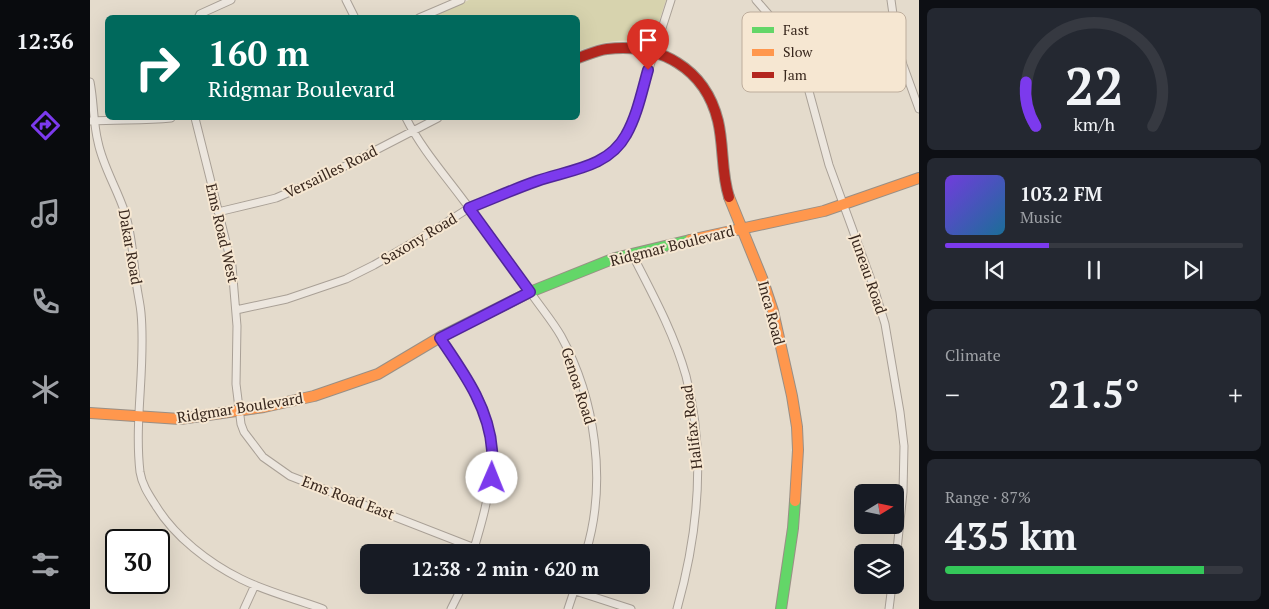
<!DOCTYPE html>
<meta charset="utf-8">
<style>
:root{--surface:#171b24;--page:#242831;--text:#f1f3f6;--muted:#9ea1a6;--line:#363941;--accent:#7c3aed}
body{margin:0;font-family:"PT Serif",serif;background:var(--page);color:var(--text);height:100vh;display:flex;flex-direction:column;font-size:19px;white-space:nowrap}
*{box-sizing:border-box;margin:0}
p{font-size:16px;color:var(--muted)}
.icon{flex:none;width:28px;height:28px;fill:none;stroke:currentColor;stroke-width:2;stroke-linecap:round;stroke-linejoin:round}
.map{position:relative;flex:1;overflow:hidden}
.drawer{display:flex;flex-direction:column;gap:8px;padding:8px;background:#0d0f14;width:350px}
.drawer>*{flex:none}
.banner{position:absolute;left:15px;top:15px;width:475px;height:105px;border-radius:8px;box-shadow:0 5px 20px #0002;background:#00695c;color:#fff;overflow:hidden}
.needle{width:32px;rotate:80deg}
.controls{position:absolute;left:764px;top:484px;display:grid;gap:10px}
.controls a{display:grid;place-items:center;width:50px;height:50px;border-radius:8px;background:var(--surface);box-shadow:0 5px 20px #0002;font-size:25px}
.speed{position:absolute;left:15px;top:529px;display:flex;gap:10px;font-size:25px;font-weight:700;text-align:center}
.speed>*{display:grid;place-content:center;width:65px;height:65px;border-radius:50%;background:var(--surface);box-shadow:0 5px 20px #0002;line-height:1}
.speed .limit{border:2px solid #111;border-radius:8px;background:#fff;color:#111}
.pin{position:absolute;display:grid;place-items:center;width:42px;height:42px;color:#fff;margin:-51px -21px;border-radius:50% 50% 50% 0;rotate:-45deg;box-shadow:0 0 5px #0007}
.pin .icon{rotate:45deg}
.me{position:absolute;width:55px;margin:-28px;rotate:1deg;stroke-linejoin:round;filter:drop-shadow(0 0 4px #0008)}
.turn{display:flex;align-items:center;gap:18px;height:105px;padding:0 20px;font-size:22px}
.turn .icon{width:65px;height:65px;stroke-width:2.5}
.turn b{display:block;font-size:35px;line-height:42px}
.big{font-size:38px;font-weight:700;line-height:1.1}
.drawer .card{flex:1;display:flex;flex-direction:column;justify-content:center;gap:8px;min-width:0;padding:0 18px;border-radius:8px;background:var(--page)}
.drawer .dial{align-items:center;gap:0}
.dial svg{height:130px;overflow:visible;fill:none;stroke:var(--line);stroke-width:7;stroke-linecap:round;text-anchor:middle}
.dial text{fill:var(--text);stroke:none}
.song{display:flex;align-items:center;gap:15px}
.cover{width:60px;height:60px;border-radius:8px;background:linear-gradient(135deg,hsl(260 70% 55%),hsl(200 70% 35%))}
.played{height:5px;border-radius:2px;background:linear-gradient(90deg,var(--accent) 35%,var(--line) 35%)}
.keys{display:flex;justify-content:space-around;direction:ltr}
.heat{display:flex;justify-content:space-between;align-items:center;font-size:28px;direction:ltr}
.charge{height:8px;border-radius:4px;background:linear-gradient(90deg,#34c759 87%,var(--line) 0)}
.trip{position:absolute;left:270px;top:544px;width:290px;height:50px;border-radius:8px;background:var(--surface);box-shadow:0 5px 20px #0002;font-weight:700;line-height:50px;text-align:center}
main{display:flex;flex:1;min-height:0}
.tab-bar{display:flex;flex-direction:column;width:90px;justify-content:space-around;align-items:center;background:#090b0e;color:var(--muted)}
.tab-bar .icon{width:35px;height:35px}
.tab-bar .on{color:var(--accent)}
.tab-bar b{font-size:22px;color:var(--text)}
.map>svg:first-child{display:block}
.green{fill:#d7d3ae}
.lines{fill:none;stroke-linecap:round;stroke-linejoin:round}
.street-casing{stroke:#a9a096;stroke-width:9}
.fast-casing{stroke:#998f85;stroke-width:12}
.slow-casing{stroke:#998f85;stroke-width:12}
.jam-casing{stroke:#998f85;stroke-width:12}
.street{stroke:#ece6de;stroke-width:7}
.fast{stroke:#63d668;stroke-width:10}
.slow{stroke:#ff974d;stroke-width:10}
.jam{stroke:#b3261e;stroke-width:10}
.route-casing{stroke:#51269a;stroke-width:12}
.route{stroke:#7c3aed;stroke-width:9}
.labels{text-anchor:middle;stroke-width:4;stroke-linejoin:round;paint-order:stroke}
.street-label{font-size:15px;fill:#38271d;stroke:#f6e7d2}
.key{fill:#f6e7d2;stroke:#bdad9c;stroke-width:1}
.key-label{font-size:14px;fill:#38271d}
</style>
<main>
<nav class="tab-bar">
<b>12:36</b>
<svg class="icon on" aria-label="directions" viewBox="0 0 24 24"><path d="M12 3l9 9-9 9-9-9zM9 14v-3h6M13 9l2 2-2 2"/></svg>
<svg class="icon" aria-label="music" viewBox="0 0 24 24"><path d="M9 18V5l10-2v13"/><circle cx="6" cy="18" r="3"/><circle cx="16" cy="16" r="3"/></svg>
<svg class="icon" aria-label="phone" viewBox="0 0 24 24"><path d="M5 4h4l2 5-3 2q2 4 5 5l2-3 5 2v4C11 20 4 13 5 4z"/></svg>
<svg class="icon" aria-label="climate" viewBox="0 0 24 24"><path d="M12 3v18M4 7l16 10M4 17L20 7"/></svg>
<svg class="icon" aria-label="car" viewBox="0 0 24 24"><path d="M5 17H2v-5l4-1 3-4h7l3 4 3 1v5h-3M9 17h6M6 11h13"/><circle cx="7" cy="17" r="2"/><circle cx="17" cy="17" r="2"/></svg>
<svg class="icon" aria-label="filters" viewBox="0 0 24 24"><path d="M4 7h16M4 17h16"/><circle cx="9" cy="7" r="2"/><circle cx="15" cy="17" r="2"/></svg>
</nav>
<div class="map">
<svg width="829" height="609" viewBox="0 0 829 609">
<rect width="100%" height="100%" fill="#e4dbcc"/>
<path class="green" d="M379,0H576L562,43C529,38 519,40 488,51V18H340Z"/>
<g class="lines">
<g class="street-casing">
<path id="street" d="M256,0L265,18
M666,0L679,15L711,62L739,165L784,288L795,324L810,412L814,446L813,492L805,569
M801,0L807,43L813,65L829,109
M108,18L110,14L141,0
M329,18L371,0
M0,82C4,102 3,122 8,142C13,167 27,188 35,213C42,234 43,258 46,280C47,291 50,302 51,313C56,366 44,419 50,472C52,485 59,495 66,506C85,537 119,563 151,579C177,592 206,599 233,609
M105,118L142,266L147,326L146,384L151,424L154,432L173,457L200,476L395,552
M316,118C331,148 354,174 374,201C398,232 421,264 443,296C452,309 463,322 471,336C506,400 517,483 496,552
M0,121C27,119 54,121 81,118
M128,212L186,198L230,179L348,118
M542,254C562,293 584,333 596,376C616,452 608,534 587,609
M146,310L197,299L256,279L284,265L343,231L379,208L449,180L474,173L511,160L528,147L536,136L541,125L581,0
M350,337C363,358 378,378 389,399C413,450 398,502 383,552
M467,585L541,609
M154,609L165,585
M361,609L373,585
M478,609L486,585
M799,609L802,585"/>
</g>
<g class="fast-casing">
<path id="fast" d="M352,336L440,292L525,258L600,240
M691,609L703,528L705,501"/>
</g>
<g class="slow-casing">
<path id="slow" d="M639,197L672,278L683,311L702,396L707,427L708,450L705,501
M600,240L734,211L829,178
M0,413L90,419L174,407L224,396L288,374L352,336"/>
</g>
<g class="jam-casing">
<path id="jam" d="M488,58C497,55 508,50 517,49C570,43 615,68 628,121C634,146 631,172 639,197"/>
</g>
<use href="#street" class="street"/>
<use href="#fast" class="fast"/>
<use href="#slow" class="slow"/>
<use href="#jam" class="jam"/>
</g>
<g class="lines">
<g class="route-casing">
<path id="route" d="M402,478C402,468 403,459 402,450C399,407 373,372 350,338L440,292L379,208C402,199 424,189 447,181C478,170 518,168 536,135C547,116 552,91 558,70"/>
</g>
<use href="#route" class="route"/>
</g>
<g class="labels">
<g class="street-label">
<text transform="translate(241 172) rotate(-26)" y="5">Versailles Road</text>
<text transform="translate(132 233) rotate(77)" y="5">Ems Road West</text>
<text transform="translate(329 239) rotate(-31)" y="5">Saxony Road</text>
<text transform="translate(582 246) rotate(-14)" y="5">Ridgmar Boulevard</text>
<text transform="translate(40 247) rotate(80)" y="5">Dakar Road</text>
<text transform="translate(778 274) rotate(71)" y="5">Juneau Road</text>
<text transform="translate(681 313) rotate(75)" y="5">Inca Road</text>
<text transform="translate(488 386) rotate(72)" y="5">Genoa Road</text>
<text transform="translate(150 408) rotate(-9)" y="5">Ridgmar Boulevard</text>
<text transform="translate(602 427) rotate(-97)" y="5">Halifax Road</text>
<text transform="translate(258 498) rotate(21)" y="5">Ems Road East</text>
</g>
</g>
<rect x="652" y="12" width="164" height="80" rx="8" class="key"/>
<rect x="662" y="27" width="22" height="6" fill="#63d668"/>
<rect x="662" y="49" width="22" height="7" fill="#ff974d"/>
<rect x="662" y="72" width="22" height="6" fill="#b3261e"/>
<g class="key-label">
<text x="693" y="35">Fast</text>
<text x="693" y="57">Slow</text>
<text x="693" y="80">Jam</text>
</g>
</svg>
<div class="controls">
<a><svg class="needle" viewBox="-14 -14 28 28"><path d="M0-13l5 13h-10z" fill="#e53935"/><path d="M0 13l5-13h-10z" fill="#9ea1a6"/></svg></a>
<a><svg class="icon" aria-label="layers" viewBox="0 0 24 24"><path d="M12 4l9 5-9 5-9-5zM3 14l9 5 9-5"/></svg></a>
</div>
<div class="speed"><div class="limit">30</div></div>
<div class="pin" style="left:558px;top:70px;background:#d93025"><svg class="icon" aria-label="arrive" viewBox="0 0 24 24"><path d="M6 21V4h12l-3 4 3 4H6"/></svg></div>
<svg class="me" style="left:402px;top:478px" viewBox="-20 -20 40 40"><circle r="19" fill="#fff"/><path d="M0-13L10 11 0 6-10 11z" fill="#7c3aed"/></svg>
<div class="trip">12:38 · 2 min · 620 m</div>
<div class="banner">
<div class="turn"><svg class="icon" aria-label="right" viewBox="0 0 24 24"><path d="M7 20v-9h11M14 6l5 5-5 5"/></svg><div><b>160 m</b>Ridgmar Boulevard</div></div>
</div>
</div>
<section class="drawer">
<div class="card dial"><svg viewBox="0 0 100 80">
<path d="M14 69A42 42 0 1 1 86 69"/>
<path d="M14 69A42 42 0 0 1 8 42" stroke="#7c3aed"/>
<text x="50" y="56" font-size="32" font-weight="700">22</text>
<text x="50" y="72" font-size="11">km/h</text>
</svg></div>
<div class="card">
<div class="song"><i class="cover"></i><div><b>103.2 FM</b><p>Music</p></div></div>
<div class="played"></div>
<div class="keys"><svg class="icon" aria-label="previous" viewBox="0 0 24 24"><path d="M18 5L8 12l10 7zM5 5v14"/></svg><svg class="icon" aria-label="pause" viewBox="0 0 24 24"><path d="M8 5v14M16 5v14"/></svg><svg class="icon" aria-label="next" viewBox="0 0 24 24"><path d="M6 5l10 7-10 7zM19 5v14"/></svg></div>
</div>
<div class="card"><p>Climate</p>
<div class="heat"><a>−</a><b class="big">21.5°</b><a>+</a></div>
</div>
<div class="card"><p>Range · 87%</p><b class="big">435 km</b><div class="charge"></div></div>
</section>
</main>
